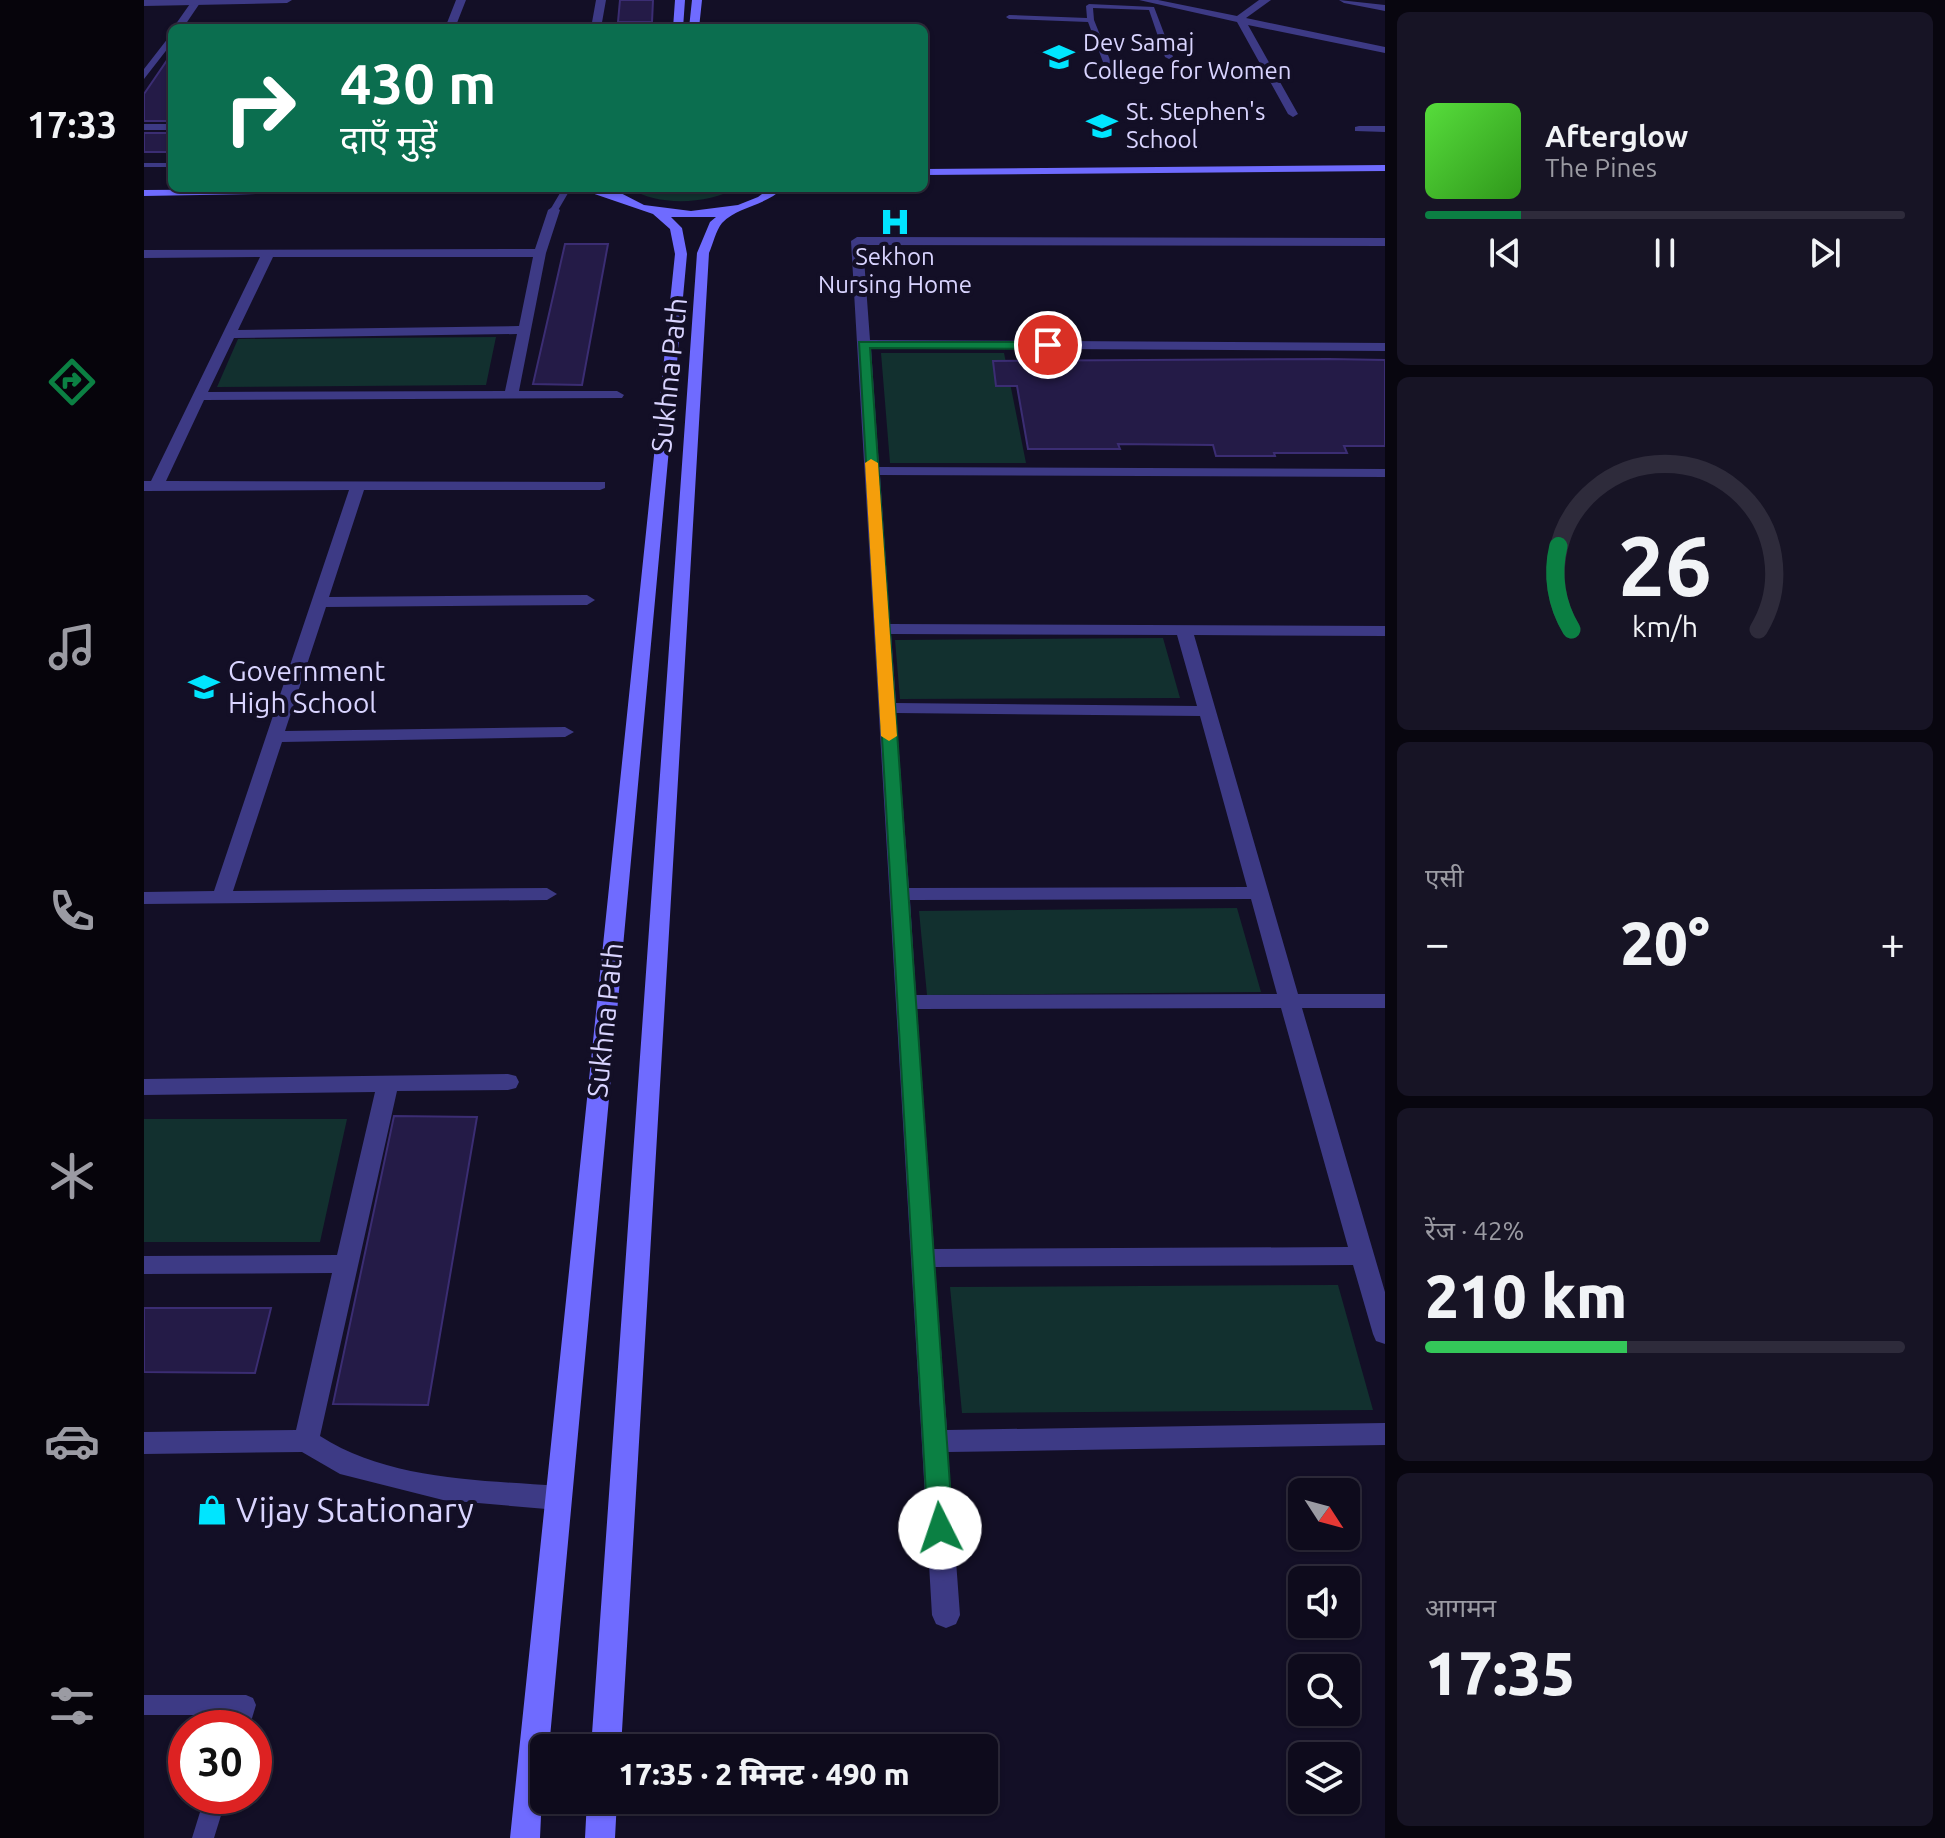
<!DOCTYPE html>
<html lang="hi">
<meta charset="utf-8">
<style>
:root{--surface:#0e0b1c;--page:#171425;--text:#f1f3f6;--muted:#9b9ba3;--line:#2e2b3b;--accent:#0b8043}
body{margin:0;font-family:Ubuntu,"Noto Sans Devanagari",sans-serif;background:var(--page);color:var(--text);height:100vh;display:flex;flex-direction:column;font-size:30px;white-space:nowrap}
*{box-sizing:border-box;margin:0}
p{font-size:26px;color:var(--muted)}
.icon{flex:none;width:44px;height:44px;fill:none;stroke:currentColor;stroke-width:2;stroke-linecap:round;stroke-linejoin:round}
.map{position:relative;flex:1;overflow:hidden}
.panel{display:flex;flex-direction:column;gap:12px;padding:12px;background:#08060f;width:560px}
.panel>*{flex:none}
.top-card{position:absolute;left:24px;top:24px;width:760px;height:168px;border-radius:12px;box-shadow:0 2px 6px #0004,0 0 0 2px var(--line);background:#0b6e4f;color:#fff;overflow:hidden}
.needle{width:52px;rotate:126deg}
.tools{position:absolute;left:1144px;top:1478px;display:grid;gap:16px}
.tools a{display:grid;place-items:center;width:72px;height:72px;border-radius:12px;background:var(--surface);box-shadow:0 2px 6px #0004,0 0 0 2px var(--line);font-size:40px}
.speed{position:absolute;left:24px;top:1710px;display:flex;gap:16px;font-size:40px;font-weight:700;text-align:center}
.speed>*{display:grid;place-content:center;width:104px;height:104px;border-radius:50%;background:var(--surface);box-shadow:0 2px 6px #0004,0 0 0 2px var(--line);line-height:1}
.speed .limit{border:12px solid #d22;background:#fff;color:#111}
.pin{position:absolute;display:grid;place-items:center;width:68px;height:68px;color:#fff;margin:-34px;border:4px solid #fff;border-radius:50%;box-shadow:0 2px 8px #0007}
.me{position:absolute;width:88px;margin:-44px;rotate:356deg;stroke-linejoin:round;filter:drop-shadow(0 0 6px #0008)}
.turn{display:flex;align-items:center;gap:28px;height:168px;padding:0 40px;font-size:36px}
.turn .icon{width:104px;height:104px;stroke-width:2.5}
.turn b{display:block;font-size:56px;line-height:68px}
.big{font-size:60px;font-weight:800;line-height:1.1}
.panel .widget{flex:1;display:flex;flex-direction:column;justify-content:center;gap:12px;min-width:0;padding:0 28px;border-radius:12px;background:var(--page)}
.panel .dial{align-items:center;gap:0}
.dial svg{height:208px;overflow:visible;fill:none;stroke:var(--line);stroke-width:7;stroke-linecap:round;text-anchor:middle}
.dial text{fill:var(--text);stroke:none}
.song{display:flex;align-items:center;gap:24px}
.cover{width:96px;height:96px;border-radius:12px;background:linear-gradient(135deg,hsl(110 70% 55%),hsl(110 70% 35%))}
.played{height:8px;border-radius:4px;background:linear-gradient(90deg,var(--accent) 20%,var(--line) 20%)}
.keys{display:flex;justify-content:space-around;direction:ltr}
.heat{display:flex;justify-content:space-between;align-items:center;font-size:44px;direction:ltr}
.charge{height:12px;border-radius:6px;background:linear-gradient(90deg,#34c759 42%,var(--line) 0)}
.trip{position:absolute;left:386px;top:1734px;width:468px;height:80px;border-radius:12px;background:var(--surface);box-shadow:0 2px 6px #0004,0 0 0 2px var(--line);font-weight:800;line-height:80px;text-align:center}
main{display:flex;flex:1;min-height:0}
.tabs{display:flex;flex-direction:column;width:144px;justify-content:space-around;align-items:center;background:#06040b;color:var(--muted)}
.tabs .icon{width:56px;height:56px}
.tabs .selected{color:var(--accent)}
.tabs b{font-size:36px;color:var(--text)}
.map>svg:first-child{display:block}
.green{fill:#12302f}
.building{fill:#241b47;stroke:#3b2d73;stroke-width:2}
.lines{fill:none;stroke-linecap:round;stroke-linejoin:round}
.service{fill:#3d3a85;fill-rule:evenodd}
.minor{fill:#3d3a85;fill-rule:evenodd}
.tertiary{fill:#3d3a85;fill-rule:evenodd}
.secondary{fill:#6f6bff;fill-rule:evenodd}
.route{fill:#0b8043;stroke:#07532c;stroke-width:2}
.slow{fill:#f59e0b}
.labels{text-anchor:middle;stroke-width:8;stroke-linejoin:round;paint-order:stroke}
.far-poi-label{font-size:24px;fill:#d9d4ff;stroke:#130f26;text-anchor:start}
.street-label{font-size:28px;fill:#d9d4ff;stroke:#130f26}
.poi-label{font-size:28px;fill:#d9d4ff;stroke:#130f26;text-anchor:start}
.near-poi-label{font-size:34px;fill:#d9d4ff;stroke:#130f26;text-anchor:start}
</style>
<main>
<nav class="tabs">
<b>17:33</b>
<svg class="icon selected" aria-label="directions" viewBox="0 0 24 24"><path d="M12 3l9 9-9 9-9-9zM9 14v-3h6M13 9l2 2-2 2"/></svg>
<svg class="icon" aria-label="music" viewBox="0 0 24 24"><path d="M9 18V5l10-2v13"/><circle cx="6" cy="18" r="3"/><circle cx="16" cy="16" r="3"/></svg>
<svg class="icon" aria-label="phone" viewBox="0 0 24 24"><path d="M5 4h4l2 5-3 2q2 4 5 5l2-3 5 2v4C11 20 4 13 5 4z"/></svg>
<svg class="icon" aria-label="climate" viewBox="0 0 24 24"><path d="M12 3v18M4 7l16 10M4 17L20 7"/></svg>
<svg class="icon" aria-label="car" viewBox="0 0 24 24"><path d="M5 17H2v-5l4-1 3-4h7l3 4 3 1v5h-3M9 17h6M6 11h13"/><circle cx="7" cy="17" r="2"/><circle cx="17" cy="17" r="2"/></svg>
<svg class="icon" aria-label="filters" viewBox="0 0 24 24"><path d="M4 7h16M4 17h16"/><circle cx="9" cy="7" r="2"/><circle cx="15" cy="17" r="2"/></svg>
</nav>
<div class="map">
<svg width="1241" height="1838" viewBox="0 0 1241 1838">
<rect width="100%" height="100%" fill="#130f26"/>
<path class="green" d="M486,188H593C564,204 514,207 486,188Z
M352,337L342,385L73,387L94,339Z
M737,353H860L882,463H746Z
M1019,638L1036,698L756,699L751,640Z
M1093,908L1117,992L783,995L775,911Z
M0,1119H203L176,1242H0Z
M1194,1285L1229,1410L818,1413L806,1287Z"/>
<path class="building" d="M476,0H509L508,22H474Z
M28,53V121H0V94Z
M0,133H28V152H0Z
M421,244H464L438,385L389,384Z
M1185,359L1241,360V446H1200L1203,453H1130L1131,456H1072L1069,445L974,444L976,449H884L873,386H852L849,361Z
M250,1116L333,1117L284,1405L189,1404Z
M0,1308H127L111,1373L0,1372Z"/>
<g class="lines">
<path class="service" d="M945,4L1010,7L1029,57L1025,59L1021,57L1005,10L949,8L950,20L970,70L966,72L962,70L944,22L865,19L862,17L865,15L943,18L942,6Z
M0,163H28V167H0Z
M419,188H427L413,212H407L406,210Z
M0,1695H102L109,1698L112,1705L105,1728H85L89,1715H0Z
M61,1796H83L70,1838H48Z"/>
<path class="minor" d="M312,0H322L311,28H301Z
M452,0H462L457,28H447Z
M995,0H1014L1093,16L1115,0H1127L1102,18L1241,47V53L1104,25L1154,114L1149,117L1144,114L1093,22Z
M1195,0L1241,5V11L1200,3Z
M48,1L56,3L39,28H29Z
M475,25H517L522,28H470Z
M28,33V43L0,79V69Z
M0,124H28V130H0Z
M1215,126H1241V132L1211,131V127Z
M410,206L416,210L402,253L375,391H473L480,395L478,398L60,400L22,481L461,482V488L456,490H220L185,597L443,595L451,600L443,605L182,607L141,731L421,727L430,732L421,737L138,742L89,891L403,888L413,894L403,900L0,904V892L70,891L205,490L0,491V481H7L116,257L0,258V250L391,249L404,210ZM129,257H389L375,326L94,330ZM373,334L361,391L64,392L90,338Z
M713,237L1241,238V246L719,245L726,340L1241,343V351L727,348L735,467L1241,469V477L736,475L746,624L1241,626V636L1050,635L1154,994H1241V1008H1158L1241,1292V1344L1232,1341L1229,1334L1209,1265L791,1267L803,1430L1241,1423V1445L804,1452L816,1615L812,1624L802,1628L792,1624L788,1615L707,241ZM747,634L1033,635L1053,706L752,703ZM752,713L1056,716L1103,887L765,888ZM1107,899L1133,994L772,995L766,900ZM1137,1008L1204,1247L790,1249L773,1009Z
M364,1074L372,1076L375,1082L372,1088L364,1090L253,1091L176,1436C244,1480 336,1480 414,1486L423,1490L427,1498L423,1506L414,1510L299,1500L196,1474L158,1452L0,1454V1432L152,1430L188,1273L0,1274V1256L193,1255L231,1092L0,1095V1079Z"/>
<path class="tertiary" d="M0,0H148L143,3L0,6Z"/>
<path class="secondary" d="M531,0H541L539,28H529Z
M548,0H558L555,28H545Z
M1241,165V171L780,175V169Z
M290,188L284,191L0,196V190Z
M433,188H467L500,205L547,211L594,205L614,197L626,188H639C622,206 594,206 578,223C572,230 569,244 565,253L477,1748H447L553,253L566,222L572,217H527L538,228L543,254L405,1748H400L396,1838H366L531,254L526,229L509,214Z
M443,1800H473L471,1838H441Z"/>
</g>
<path class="route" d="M715,342H904L910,345L904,349L726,348L809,1528L805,1536L796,1539L788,1536L784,1528Z"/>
<path class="slow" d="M727,459L734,463L753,736L745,741L737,736L721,463Z"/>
<defs>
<g id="university-bare" transform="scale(2.4)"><path d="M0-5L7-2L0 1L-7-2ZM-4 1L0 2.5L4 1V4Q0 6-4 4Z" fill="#00e5ff" stroke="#130f26" stroke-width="2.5" paint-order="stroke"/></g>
<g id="school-bare" transform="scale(2.4)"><path d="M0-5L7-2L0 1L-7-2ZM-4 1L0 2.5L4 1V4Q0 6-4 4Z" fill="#00e5ff" stroke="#130f26" stroke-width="2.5" paint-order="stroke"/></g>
<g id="hospital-bare" transform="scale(2.4)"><path d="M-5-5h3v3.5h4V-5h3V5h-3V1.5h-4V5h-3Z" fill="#00e5ff" stroke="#130f26" stroke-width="2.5" paint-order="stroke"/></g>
<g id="shop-bare" transform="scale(2.4)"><path d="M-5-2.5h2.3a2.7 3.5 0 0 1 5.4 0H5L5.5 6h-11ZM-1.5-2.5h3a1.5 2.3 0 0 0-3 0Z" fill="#00e5ff" stroke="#130f26" stroke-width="2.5" paint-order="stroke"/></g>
</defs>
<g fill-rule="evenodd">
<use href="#university-bare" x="915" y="57"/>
<use href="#school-bare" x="958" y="126"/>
<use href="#hospital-bare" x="751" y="222"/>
<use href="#school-bare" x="60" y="687"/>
<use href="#shop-bare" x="68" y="1510"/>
</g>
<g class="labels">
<g class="far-poi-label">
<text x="939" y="51">Dev Samaj<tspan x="939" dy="28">College for Women</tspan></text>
<text x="982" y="120">St. Stephen's<tspan x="982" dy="28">School</tspan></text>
<text x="751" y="265" text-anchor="middle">Sekhon<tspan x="751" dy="28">Nursing Home</tspan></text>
</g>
<g class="street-label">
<text transform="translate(525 375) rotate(-84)" y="10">Sukhna Path</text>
<text transform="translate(461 1020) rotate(-84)" y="10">Sukhna Path</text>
</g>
<g class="poi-label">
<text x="84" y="681">Government<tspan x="84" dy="32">High School</tspan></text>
</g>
<g class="near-poi-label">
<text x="92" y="1522">Vijay Stationary</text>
</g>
</g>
</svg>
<div class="tools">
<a><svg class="needle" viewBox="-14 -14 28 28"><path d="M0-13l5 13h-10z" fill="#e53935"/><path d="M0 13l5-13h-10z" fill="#9b9ba3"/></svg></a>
<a><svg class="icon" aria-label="sound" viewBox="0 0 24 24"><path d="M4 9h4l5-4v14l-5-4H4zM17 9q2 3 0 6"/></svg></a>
<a><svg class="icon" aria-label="search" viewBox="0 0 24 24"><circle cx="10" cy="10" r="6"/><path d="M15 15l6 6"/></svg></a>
<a><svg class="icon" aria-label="layers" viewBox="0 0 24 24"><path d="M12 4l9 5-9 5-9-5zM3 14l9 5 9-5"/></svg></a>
</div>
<div class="speed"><div class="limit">30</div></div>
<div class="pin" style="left:904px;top:345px;background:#d93025"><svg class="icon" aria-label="arrive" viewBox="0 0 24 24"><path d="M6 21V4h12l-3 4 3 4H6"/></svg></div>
<svg class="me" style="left:796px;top:1528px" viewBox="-20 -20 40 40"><circle r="19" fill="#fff"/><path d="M0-13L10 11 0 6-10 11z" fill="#0b8043"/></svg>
<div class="trip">17:35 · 2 मिनट · 490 m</div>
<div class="top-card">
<div class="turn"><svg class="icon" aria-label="right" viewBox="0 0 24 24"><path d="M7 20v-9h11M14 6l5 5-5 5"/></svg><div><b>430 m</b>दाएँ मुड़ें</div></div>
</div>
</div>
<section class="panel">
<div class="widget">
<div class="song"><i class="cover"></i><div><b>Afterglow</b><p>The Pines</p></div></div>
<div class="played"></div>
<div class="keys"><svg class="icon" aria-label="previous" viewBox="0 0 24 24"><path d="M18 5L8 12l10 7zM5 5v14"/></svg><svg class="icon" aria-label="pause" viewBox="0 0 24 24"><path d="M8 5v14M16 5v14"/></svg><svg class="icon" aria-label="next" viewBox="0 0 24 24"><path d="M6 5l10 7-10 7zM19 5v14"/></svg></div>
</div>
<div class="widget dial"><svg viewBox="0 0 100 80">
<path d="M14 69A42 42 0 1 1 86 69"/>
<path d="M14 69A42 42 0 0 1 9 37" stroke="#0b8043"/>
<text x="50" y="56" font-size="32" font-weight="700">26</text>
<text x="50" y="72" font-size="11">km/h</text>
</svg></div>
<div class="widget"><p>एसी</p>
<div class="heat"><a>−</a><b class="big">20°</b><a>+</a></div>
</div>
<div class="widget"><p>रेंज · 42%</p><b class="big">210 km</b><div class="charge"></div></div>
<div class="widget"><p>आगमन</p><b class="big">17:35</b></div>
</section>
</main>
